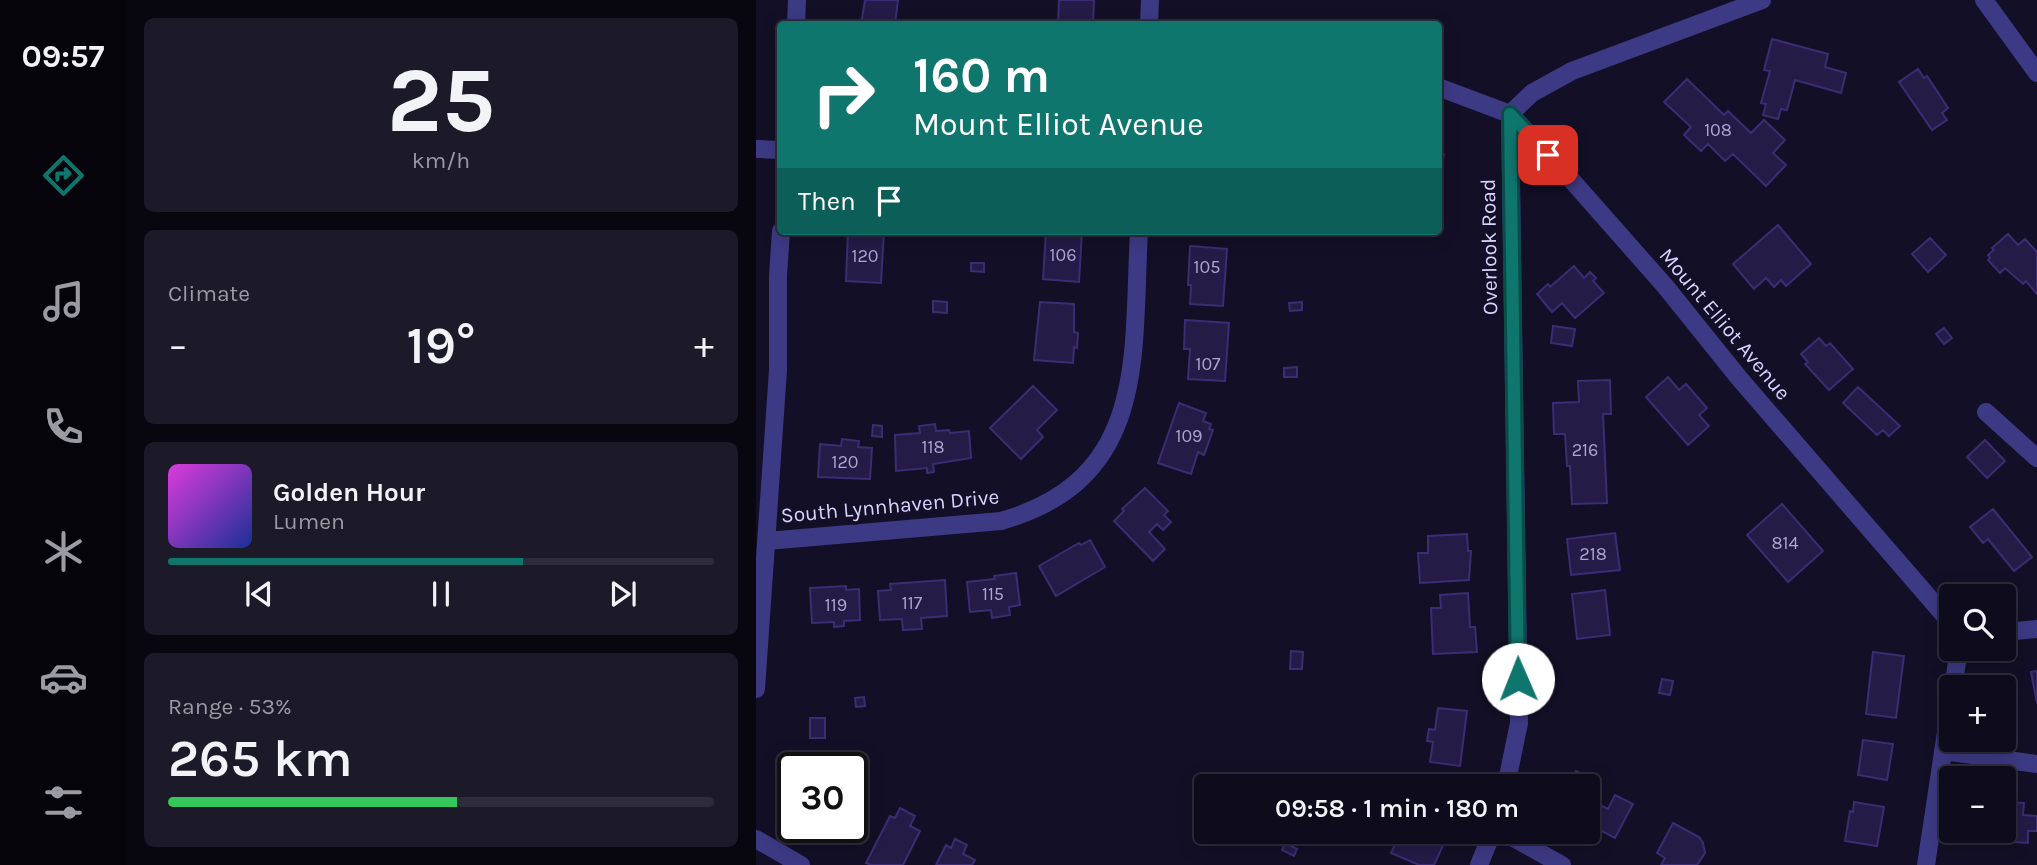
<!DOCTYPE html>
<meta charset="utf-8">
<style>
:root{--surface:#0e0b1c;--page:#1c1929;--text:#f1f3f6;--muted:#9b9ba3;--line:#2e2b3b;--accent:#0f766e}
body{margin:0;font-family:Karla,sans-serif;background:var(--page);color:var(--text);height:100vh;display:flex;flex-direction:column;font-size:26px;white-space:nowrap}
*{box-sizing:border-box;margin:0}
p{font-size:23px;color:var(--muted)}
.icon{flex:none;width:38px;height:38px;fill:none;stroke:currentColor;stroke-width:2;stroke-linecap:round;stroke-linejoin:round}
.map{position:relative;flex:1;overflow:hidden}
.sheet{display:flex;flex-direction:column;gap:18px;padding:18px;background:#08060f;width:630px}
.sheet>*{flex:none}
.banner{position:absolute;left:21px;top:21px;width:665px;height:214px;border-radius:7px;box-shadow:0 4px 18px #0003,0 0 0 2px var(--line);background:#0f766e;color:#fff;overflow:hidden}
.controls{position:absolute;left:1183px;top:584px;display:grid;gap:14px}
.controls a{display:grid;place-items:center;width:77px;height:77px;border-radius:7px;background:var(--surface);box-shadow:0 4px 18px #0003,0 0 0 2px var(--line);font-size:35px}
.speed{position:absolute;left:21px;top:752px;display:flex;gap:14px;font-size:35px;font-weight:700;text-align:center}
.speed>*{display:grid;place-content:center;width:91px;height:91px;border-radius:50%;background:var(--surface);box-shadow:0 4px 18px #0003,0 0 0 2px var(--line);line-height:1}
.speed .limit{border:4px solid #111;border-radius:10px;background:#fff;color:#111}
.pin{position:absolute;display:grid;place-items:center;width:60px;height:60px;color:#fff;margin:-30px;border-radius:14px;box-shadow:0 4px 10px #0006}
.me{position:absolute;width:77px;margin:-38px;rotate:359deg;stroke-linejoin:round;filter:drop-shadow(0 0 5px #0008)}
.turn{display:flex;align-items:center;gap:24px;height:147px;padding:0 21px;font-size:32px}
.turn .icon{width:91px;height:91px;stroke-width:2.5}
.turn b{display:block;font-size:49px;line-height:60px}
.then{display:flex;align-items:center;height:66px;padding:0 21px;background:#0003;gap:14px;font-size:26px}
.big{font-size:52px;font-weight:600;line-height:1.1}
.sheet .tile{flex:1;display:flex;flex-direction:column;justify-content:center;gap:10px;min-width:0;padding:0 24px;border-radius:10px;background:var(--page)}
.sheet .dial{align-items:center;gap:0}
.dial b{font-size:91px;line-height:1}
.song{display:flex;align-items:center;gap:21px}
.cover{width:84px;height:84px;border-radius:10px;background:linear-gradient(135deg,hsl(300 70% 55%),hsl(230 70% 35%))}
.played{height:7px;border-radius:4px;background:linear-gradient(90deg,var(--accent) 65%,var(--line) 65%)}
.keys{display:flex;justify-content:space-around;direction:ltr}
.heat{display:flex;justify-content:space-between;align-items:center;font-size:38px;direction:ltr}
.charge{height:10px;border-radius:5px;background:linear-gradient(90deg,#34c759 53%,var(--line) 0)}
.trip{position:absolute;left:438px;top:774px;width:406px;height:70px;border-radius:7px;background:var(--surface);box-shadow:0 4px 18px #0003,0 0 0 2px var(--line);font-weight:600;line-height:70px;text-align:center}
main{display:flex;flex:1;min-height:0}
.tab-bar{display:flex;flex-direction:column;width:126px;justify-content:space-around;align-items:center;background:#06040b;color:var(--muted)}
.tab-bar .icon{width:49px;height:49px}
.tab-bar .selected{color:var(--accent)}
.tab-bar b{font-size:32px;color:var(--text)}
.map>svg:first-child{display:block}
.building{fill:#241b47;stroke:#3b2d73;stroke-width:2}
.lines{fill:none;stroke-linecap:round;stroke-linejoin:round}
.minor{stroke:#3d3a85;stroke-width:18}
.route-casing{stroke:#0a4d48;stroke-width:18}
.route{stroke:#0f766e;stroke-width:12}
.labels{text-anchor:middle;stroke-width:7;stroke-linejoin:round;paint-order:stroke}
.number-label{font-size:18px;fill:#aca6d1}
.street-label{font-size:21px;fill:#d9d4ff;stroke:#130f26}
</style>
<main>
<nav class="tab-bar">
<b>09:57</b>
<svg class="icon selected" aria-label="directions" viewBox="0 0 24 24"><path d="M12 3l9 9-9 9-9-9zM9 14v-3h6M13 9l2 2-2 2"/></svg>
<svg class="icon" aria-label="music" viewBox="0 0 24 24"><path d="M9 18V5l10-2v13"/><circle cx="6" cy="18" r="3"/><circle cx="16" cy="16" r="3"/></svg>
<svg class="icon" aria-label="phone" viewBox="0 0 24 24"><path d="M5 4h4l2 5-3 2q2 4 5 5l2-3 5 2v4C11 20 4 13 5 4z"/></svg>
<svg class="icon" aria-label="climate" viewBox="0 0 24 24"><path d="M12 3v18M4 7l16 10M4 17L20 7"/></svg>
<svg class="icon" aria-label="car" viewBox="0 0 24 24"><path d="M5 17H2v-5l4-1 3-4h7l3 4 3 1v5h-3M9 17h6M6 11h13"/><circle cx="7" cy="17" r="2"/><circle cx="17" cy="17" r="2"/></svg>
<svg class="icon" aria-label="filters" viewBox="0 0 24 24"><path d="M4 7h16M4 17h16"/><circle cx="9" cy="7" r="2"/><circle cx="15" cy="17" r="2"/></svg>
</nav>
<section class="sheet">
<div class="tile dial"><b>25</b><p>km/h</p></div>
<div class="tile"><p>Climate</p>
<div class="heat"><a>−</a><b class="big">19°</b><a>+</a></div>
</div>
<div class="tile">
<div class="song"><i class="cover"></i><div><b>Golden Hour</b><p>Lumen</p></div></div>
<div class="played"></div>
<div class="keys"><svg class="icon" aria-label="previous" viewBox="0 0 24 24"><path d="M18 5L8 12l10 7zM5 5v14"/></svg><svg class="icon" aria-label="pause" viewBox="0 0 24 24"><path d="M8 5v14M16 5v14"/></svg><svg class="icon" aria-label="next" viewBox="0 0 24 24"><path d="M6 5l10 7-10 7zM19 5v14"/></svg></div>
</div>
<div class="tile"><p>Range · 53%</p><b class="big">265 km</b><div class="charge"></div></div>
</section>
<div class="map">
<svg width="1281" height="865" viewBox="0 0 1281 865">
<rect width="100%" height="100%" fill="#130f26"/>
<path class="building" d="M109,0H142L139,24H105Z
M303,0H338L337,24H302Z
M1016,39L1072,54L1069,67L1090,73L1085,93L1039,80L1031,110L1025,109L1022,119L1007,115L1010,104L1005,103L1014,71L1008,70Z
M1162,69L1168,78L1171,76L1192,108L1186,113L1191,120L1176,130L1143,82Z
M931,79L968,115L972,111L995,133L1008,120L1029,140L1017,153L1030,165L1010,186L977,154L969,161L952,144L945,151L928,135L935,127L908,102Z
M682,153L688,154L683,189H682Z
M1022,225L1055,264L1030,286L1025,280L1018,287L1010,278L998,289L977,264Z
M92,231H128L125,283L90,281Z
M290,231H326L323,282L287,279Z
M1252,234L1262,245L1269,239L1281,252V294L1270,281L1267,284L1249,268L1244,273L1232,260L1234,258L1232,255L1238,250L1236,248Z
M1174,238L1190,255L1172,272L1156,254Z
M434,246L471,249L467,306L434,304L435,285H432Z
M215,263H228V272L215,271Z
M818,266L828,278L834,272L840,278L837,281L848,293L819,318L806,303L796,312L781,294L792,284L794,287Z
M177,301L191,302V313L177,312Z
M284,302L318,304V332L322,333L321,348L318,347L317,363L278,360Z
M546,302V310L534,311L533,303Z
M429,320L473,323L469,381L432,379L434,349H428Z
M797,326L819,329L816,346L795,343Z
M1188,328L1196,338L1188,344L1180,334Z
M1063,338L1070,346L1074,343L1097,369L1073,390L1049,364L1052,362L1045,354Z
M541,367V377H528V368Z
M912,377L923,390L930,384L951,408L943,415L953,426L932,445L890,397Z
M854,380L855,414H847L851,503L816,504L814,466H811L809,434H798L797,403L823,402L822,381Z
M277,386L301,410L281,430L287,437L265,459L234,428Z
M1102,387L1144,426L1133,436L1127,430L1121,435L1087,403Z
M423,403L450,413L447,421L455,424L453,429L457,430L448,455L442,452L435,474L402,463Z
M179,424L180,431L193,430L194,433L213,431L215,458L177,464L178,472L171,473V468L140,471L139,435L164,433L163,426Z
M117,425L126,426V437L116,436Z
M86,439L103,441L102,447L116,448L114,479L62,477L64,444L85,446Z
M1229,440L1249,461L1231,478L1211,457Z
M389,488L412,511L408,515L415,522L407,530L401,524L393,532L409,549L397,561L358,521L368,511L366,509Z
M1026,504L1067,551L1032,582L991,535Z
M1237,509L1276,557L1258,571L1232,539L1227,543L1214,527Z
M859,533L864,570L815,575L811,539Z
M711,534L712,551H715L713,580L664,583L662,553H672V536Z
M334,540L349,567L300,596L283,566L323,543L325,545Z
M260,573L264,605L253,607L254,615L236,618L235,610L214,612L211,582L239,579L238,576Z
M189,580L191,616L165,618L166,629L147,630L146,619L124,620L122,591L135,590L134,584Z
M90,586V590L103,589L104,620L88,621V626L78,627V622L56,623L54,588Z
M849,590L854,635L821,639L816,594Z
M712,593L714,627H719L721,652L677,654L675,608H685L684,595Z
M535,651L547,652L546,669H534Z
M1117,652L1148,656L1140,718L1110,714Z
M1281,671V703L1275,672Z
M906,679L917,681L914,695L903,693Z
M108,697L109,706L100,707L99,698Z
M682,708L711,711L704,766L674,762L677,742L671,741L673,729L679,730Z
M54,718H69V738H54Z
M1107,740L1137,744L1131,780L1102,775Z
M820,771L840,782L831,799L852,809L859,795L877,804L859,838L842,829L843,826L834,821L831,823V786H812Z
M1098,802L1128,807L1121,846L1089,841L1094,811L1097,812Z
M1248,802L1268,803L1267,815L1281,816V831H1272V843L1230,840V831H1248Z
M144,808L159,816L154,826L164,831L147,865H115L110,863L134,816L139,818Z
M917,823L943,837L947,843L949,853L941,865H905L909,858L901,853Z
M645,831H667L689,841L678,865H663L635,853Z
M199,839L211,845L207,854L219,860L216,865H180L190,845L195,848Z
M529,843L541,849L538,856L526,850Z"/>
<g class="lines">
<path class="minor" d="M1228,0L1281,73
M40,24L41,0
M393,24L394,0
M682,87L754,114L811,175L909,286L983,378L1195,623
M0,149L24,150
M1230,412L1281,458
M11,541L245,521C393,479 376,356 383,231
M1248,632L1281,629
M1197,688L1203,649
M0,689L22,370V276L25,231
M1187,751L1281,764
M750,786L763,723L754,114L776,93L816,71L1006,0
M745,831L806,865
M0,839L45,865
M723,865L737,831
M1170,865L1195,699"/>
</g>
<g class="lines">
<g class="route-casing">
<path id="route" d="M762,679L754,114L792,155"/>
</g>
<use href="#route" class="route"/>
</g>
<g class="labels">
<g class="number-label">
<text x="962" y="136">108</text>
<text x="307" y="261">106</text>
<text x="109" y="262">120</text>
<text x="451" y="273">105</text>
<text x="452" y="370">107</text>
<text x="433" y="442">109</text>
<text x="177" y="453">118</text>
<text x="829" y="456">216</text>
<text x="89" y="468">120</text>
<text x="1029" y="549">814</text>
<text x="837" y="560">218</text>
<text x="237" y="600">115</text>
<text x="156" y="609">117</text>
<text x="80" y="611">119</text>
</g>
<g class="street-label">
<text transform="translate(733 247) rotate(-91)" y="7">Overlook Road</text>
<text transform="translate(969 324) rotate(50)" y="7">Mount Elliot Avenue</text>
<text transform="translate(134 506) rotate(-5)" y="7">South Lynnhaven Drive</text>
</g>
</g>
</svg>
<div class="controls">
<a><svg class="icon" aria-label="search" viewBox="0 0 24 24"><circle cx="10" cy="10" r="6"/><path d="M15 15l6 6"/></svg></a>
<a>+</a>
<a>−</a>
</div>
<div class="speed"><div class="limit">30</div></div>
<div class="pin" style="left:792px;top:155px;background:#d93025"><svg class="icon" aria-label="arrive" viewBox="0 0 24 24"><path d="M6 21V4h12l-3 4 3 4H6"/></svg></div>
<svg class="me" style="left:762px;top:679px" viewBox="-20 -20 40 40"><circle r="19" fill="#fff"/><path d="M0-13L10 11 0 6-10 11z" fill="#0f766e"/></svg>
<div class="trip">09:58 · 1 min · 180 m</div>
<div class="banner">
<div class="turn"><svg class="icon" aria-label="right" viewBox="0 0 24 24"><path d="M7 20v-9h11M14 6l5 5-5 5"/></svg><div><b>160 m</b>Mount Elliot Avenue</div></div>
<div class="then">Then<svg class="icon" aria-label="arrive" viewBox="0 0 24 24"><path d="M6 21V4h12l-3 4 3 4H6"/></svg></div>
</div>
</div>
</main>
